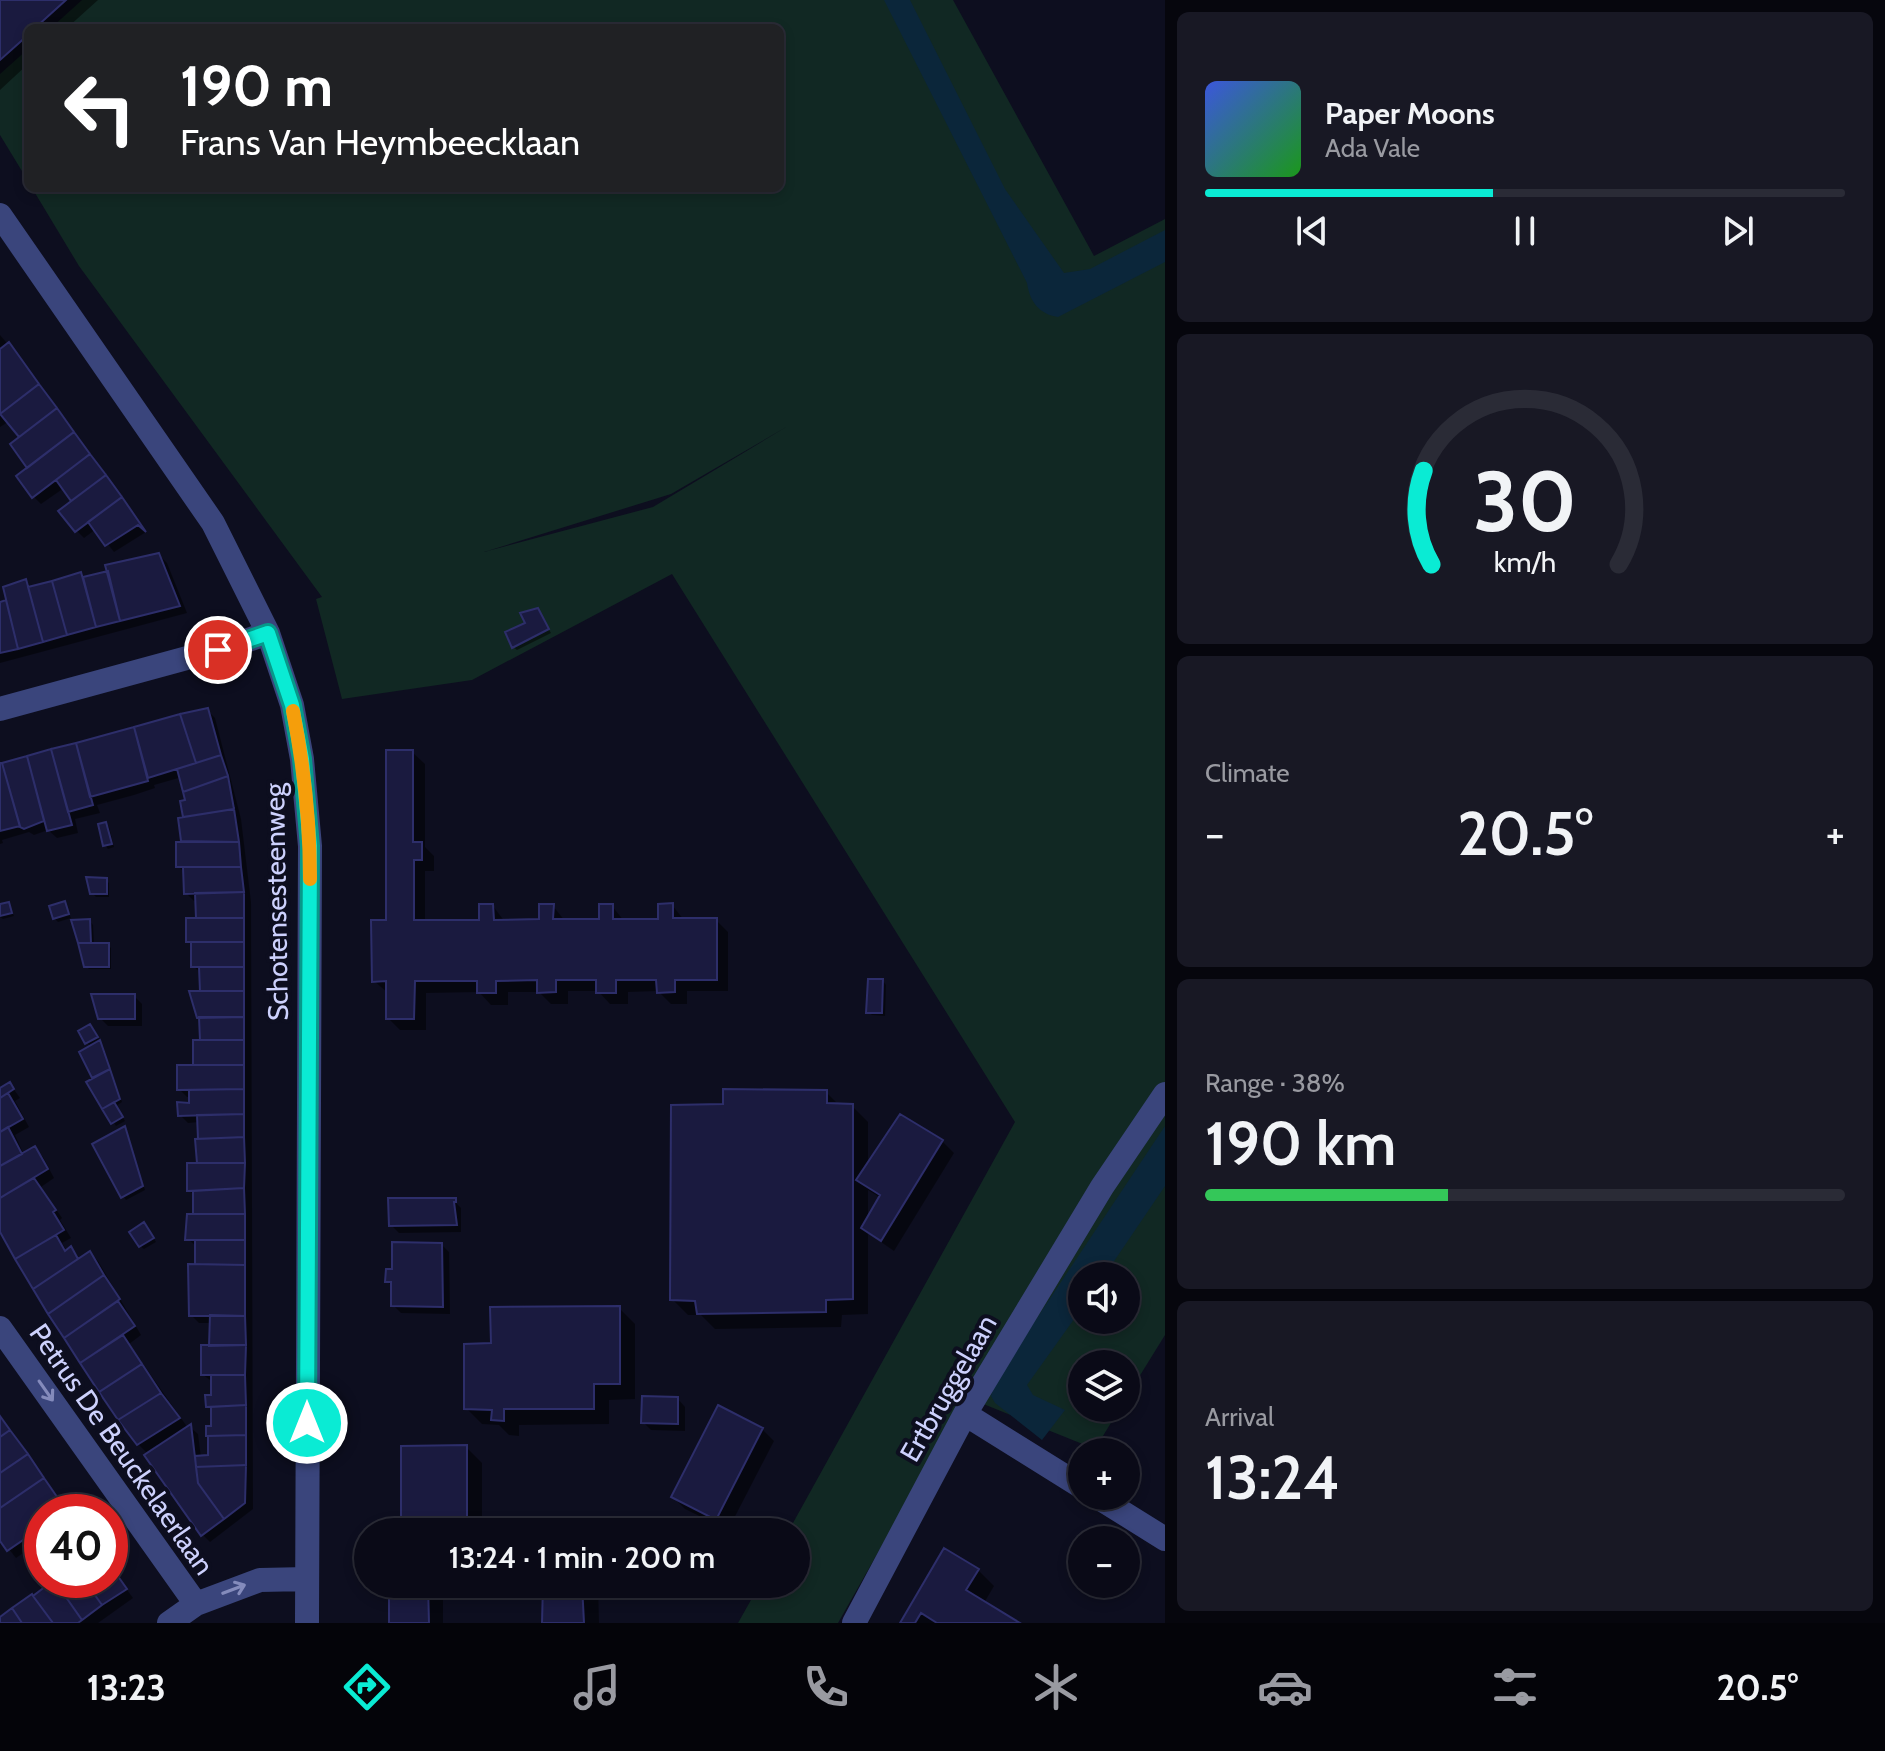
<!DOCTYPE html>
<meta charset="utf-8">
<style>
:root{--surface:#0a0a17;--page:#181824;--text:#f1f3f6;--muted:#999aa1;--line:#2a2b36;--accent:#0aebd4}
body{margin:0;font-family:Cabin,sans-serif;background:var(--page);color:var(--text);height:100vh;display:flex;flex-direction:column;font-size:30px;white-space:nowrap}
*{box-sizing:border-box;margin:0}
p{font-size:26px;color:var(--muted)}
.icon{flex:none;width:44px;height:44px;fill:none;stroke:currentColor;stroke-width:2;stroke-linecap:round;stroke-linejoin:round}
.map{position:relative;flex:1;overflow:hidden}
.panel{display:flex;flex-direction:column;gap:12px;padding:12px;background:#06060d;width:720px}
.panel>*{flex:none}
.banner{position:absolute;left:24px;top:24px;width:760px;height:168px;border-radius:12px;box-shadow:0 4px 12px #0003,0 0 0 2px var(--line);background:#202124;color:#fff;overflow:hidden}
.controls{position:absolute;left:1068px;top:1262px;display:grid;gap:16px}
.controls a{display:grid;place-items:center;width:72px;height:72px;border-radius:50%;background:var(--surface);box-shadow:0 4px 12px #0003,0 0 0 2px var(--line);font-size:40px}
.speed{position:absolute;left:24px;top:1494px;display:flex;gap:16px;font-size:40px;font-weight:700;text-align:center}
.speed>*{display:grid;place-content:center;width:104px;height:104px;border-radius:50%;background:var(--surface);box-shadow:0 4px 12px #0003,0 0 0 2px var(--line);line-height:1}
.speed .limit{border:12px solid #d22;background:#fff;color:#111}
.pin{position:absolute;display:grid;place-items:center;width:68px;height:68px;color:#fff;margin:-34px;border:4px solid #fff;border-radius:50%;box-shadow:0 2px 8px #0007}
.me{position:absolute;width:88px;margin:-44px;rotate:0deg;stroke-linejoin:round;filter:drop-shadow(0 0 6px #0008)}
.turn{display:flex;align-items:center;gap:28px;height:168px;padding:0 24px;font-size:36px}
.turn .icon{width:104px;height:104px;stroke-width:2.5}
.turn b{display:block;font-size:56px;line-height:68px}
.big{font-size:60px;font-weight:600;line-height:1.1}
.panel .card{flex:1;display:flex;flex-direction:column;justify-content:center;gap:12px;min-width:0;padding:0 28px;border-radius:12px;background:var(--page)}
.panel .dial{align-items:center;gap:0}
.dial svg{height:208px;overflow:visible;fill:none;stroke:var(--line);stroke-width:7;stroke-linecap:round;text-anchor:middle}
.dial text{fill:var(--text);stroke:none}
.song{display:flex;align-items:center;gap:24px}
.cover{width:96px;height:96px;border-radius:12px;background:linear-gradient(135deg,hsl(230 70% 55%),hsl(120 70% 35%))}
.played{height:8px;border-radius:4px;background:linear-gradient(90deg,var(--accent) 45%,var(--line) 45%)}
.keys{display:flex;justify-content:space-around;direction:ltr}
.heat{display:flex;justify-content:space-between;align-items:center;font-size:44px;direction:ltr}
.charge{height:12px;border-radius:6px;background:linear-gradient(90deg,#34c759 38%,var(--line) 0)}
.trip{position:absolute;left:354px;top:1518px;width:456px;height:80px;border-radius:40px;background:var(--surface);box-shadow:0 4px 12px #0003,0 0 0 2px var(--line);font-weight:600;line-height:80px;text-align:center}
.tabs{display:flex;height:128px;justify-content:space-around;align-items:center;background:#040409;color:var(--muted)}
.tabs .icon{width:56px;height:56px}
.tabs .active{color:var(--accent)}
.tabs b{font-size:36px;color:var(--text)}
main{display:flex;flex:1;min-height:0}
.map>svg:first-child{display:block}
.green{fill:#112823;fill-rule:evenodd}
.water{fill:#0b263a}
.shadow{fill:#0007;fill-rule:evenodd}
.building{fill:#1a1a3f;stroke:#2d2e6a;stroke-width:2}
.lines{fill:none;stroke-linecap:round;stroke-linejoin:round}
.minor{stroke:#3a457c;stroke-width:24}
.oneway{stroke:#848bbc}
.route-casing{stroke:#06998a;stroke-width:20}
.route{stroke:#0aebd4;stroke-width:14}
.slow{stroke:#f59e0b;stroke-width:14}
.labels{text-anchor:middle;stroke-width:8;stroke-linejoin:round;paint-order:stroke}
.street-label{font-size:28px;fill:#cdd1fd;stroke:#0d0e1f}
</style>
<main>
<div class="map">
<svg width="1165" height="1623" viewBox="0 0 1165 1623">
<rect width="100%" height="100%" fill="#0d0e1f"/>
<path class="green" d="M82,0H953L1094,256L1165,219V1335L1126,1398V1364H1082V1408H1120L1095,1449L966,1397L838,1623H738L760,1584H796V1532H788L1015,1122L672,574L472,680L342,699L316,599L322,597L79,266L32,188H780V28H51ZM788,426L653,507L484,552L671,494ZM1082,1276H1126V1320H1082Z
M28,49V181L0,135V74Z"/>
<path class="water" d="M884,0H910L1005,189L1064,273L1090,269L1165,230V262L1058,317C1039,314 1030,302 1027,283Z
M1165,1126V1186L1104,1276H1082V1308L1027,1385L1033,1395L1065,1410L1042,1440L995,1403L991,1396L995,1381Z"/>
<path class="shadow" d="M0,0H98L67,28H28V64L0,90Z
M0,335L22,361L146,532L114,552L96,529L84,538L76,530L74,501L64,488L41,504L34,497L22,437L8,422L0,427Z
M159,555L167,563L187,613L0,663V604L8,602L25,582L32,588L80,575L84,579Z
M537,610L551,633L517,650L513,647Z
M207,710L215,718L241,819L251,902L253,1509L210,1542L202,1534L157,1445L146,1452L138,1444L35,1288L0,1228V1090L10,1084L20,1098L15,1101L29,1127L15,1135L24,1155L35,1149L43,1157L54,1178L41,1187L62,1218L60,1220L71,1238L62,1243L67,1252L70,1248L80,1260L90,1253L98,1261L141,1335L129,1344L188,1428L190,1427L198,1434L201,1458L210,1457L208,1428H213V1411L208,1406L213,1397V1382L203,1375L211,1348L212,1323H199L191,1315L198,1266L197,1247L188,1239L196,1216L195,1197L189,1190L199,1165V1122L188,1123L180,1115L191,1105V1097H187L179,1089L195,1067L202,1042V974L193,966V947L188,941L198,920L197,901H194L186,893L185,873L178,866L183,843L180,820L186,819L182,803L187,801L182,777L154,785L155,788L134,795L97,805L100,813L75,819L78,833L57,838L48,830L34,835L29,832L2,840L3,843L0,844V766Z
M412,752L425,764V847L434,856V871H425V922H481L493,906L505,922L541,921L553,906L565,921H601L612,906L624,921H660L672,905L684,920H716L728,932V991H687V1004H671L658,991L628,992V1004H610L598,991H568V1004H551L539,992H508V1005H491L479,992L426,993V1030H400L388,1018V993L374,981L388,922Z
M106,824L109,827L114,847L108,849L105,845Z
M106,880L109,883V897H96L92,893Z
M8,904L14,916L3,919L0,917V906Z
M64,904L71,918L58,922L54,918Z
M90,921L93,925L94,945H108L111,948V969H89L86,966Z
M883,981L886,985L885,1016L872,1015L868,1012Z
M134,996L142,1004V1026H108L100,1018Z
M93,1030L103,1046L122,1102L116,1106L125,1121L116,1126L89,1083L95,1079L81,1053L91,1048L80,1031Z
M826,1092L840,1106H852L868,1122V1166L942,1141L954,1153L894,1251L868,1233V1314L842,1315L841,1327L715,1329L701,1315H688L672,1299L725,1106ZM868,1190L881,1198L868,1220Z
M124,1128L145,1190L126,1200L123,1196Z
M453,1200L461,1208V1232L399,1233L391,1225Z
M147,1228L156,1242L144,1249L140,1246Z
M442,1245L449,1252L450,1314L401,1313L393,1305V1287L387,1281L394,1271Z
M619,1308L635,1324V1399L609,1400V1424L519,1425V1436L509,1435L499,1425L482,1424L466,1408L493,1345Z
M678,1399L685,1407V1431L651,1430L643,1422Z
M0,1415L68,1512H42V1540L16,1558L0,1538Z
M762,1429L774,1441L728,1530L685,1509L673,1497Z
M466,1447L482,1463V1532H391L403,1526Z
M110,1567L133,1598L98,1623H0V1620L56,1580H110Z
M978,1570L994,1586L984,1603L1016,1623H902Z
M391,1584H598L599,1623H544V1591H443V1623H391Z"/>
<path class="building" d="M0,0H66L35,28H28V35L0,60Z
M9,342L39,384L0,414V349Z
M39,384L57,408L19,437L0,414Z
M57,408L74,432L27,468L10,444Z
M74,432L90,454L32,498L16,476Z
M90,454L106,475L71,501L56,480Z
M106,475L122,497L75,532L58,511Z
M122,497L146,532L138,525L105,546L88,522Z
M159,553L180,606L120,621L105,565Z
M108,571L120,621L96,627L83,577Z
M81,572L96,627L67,635L52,581Z
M26,579L43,642L18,649L3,587Z
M52,581L67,635L43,642L28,587Z
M6,600L18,649L0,653V602Z
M538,608L549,629L512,648L505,632L525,623L520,613Z
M208,708L221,755L196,763L180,714Z
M180,714L196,763L148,778L134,727Z
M134,727L148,781L90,797L76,743Z
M76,743L93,805L68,812L51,749Z
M51,749L72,825L47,831L27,756Z
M386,750H413V842H422V860H414V920H479V904H493L494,920L539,919V904H554L553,919H599V904H613V919H658V904L673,903V918H717V980H675V992L657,993L656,980H616V993H596V980H556V992L537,993V980L496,981V993H477V981H415L414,1019H386V981L372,982L371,920H386Z
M221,755L228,776L183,792L177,769Z
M27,756L44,821L24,829L20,827L2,763Z
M0,763H2L20,826L0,831Z
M228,776L234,809L183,817L180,801L185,800L183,792Z
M234,809L239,842L181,841L178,818Z
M106,822L112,844L103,846L98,824Z
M176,842H239L241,867H176Z
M183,867H241L244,892L184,894Z
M86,877L107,878V894H90Z
M244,892V918H196L195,893Z
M65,901L69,914L53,919L49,906Z
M9,902L12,913L0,916V904Z
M186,918H244V942H186Z
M90,919L91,943H78L71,920Z
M191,942H244V967H191Z
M78,943H109V967H84Z
M199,967H244V991H200Z
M868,979H883L882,1013H866Z
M189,991H244V1017L197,1018Z
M91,994H135V1019H98Z
M199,1017H244V1040H200Z
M90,1024L98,1037L85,1044L78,1031Z
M100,1040L110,1069L92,1078L79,1052Z
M193,1040H244V1065H193Z
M177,1065H244V1089L177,1090Z
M110,1069L120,1099L102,1109L86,1082Z
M10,1082L14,1089L0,1098V1088Z
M244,1089V1114L178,1116L177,1102L189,1103V1090Z
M723,1089L827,1090V1103L853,1104V1299L826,1300V1312L697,1314L695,1301L670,1300L671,1105L723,1104Z
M8,1093L23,1119L0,1132V1098Z
M114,1102L123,1117L111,1124L102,1109Z
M244,1114V1137L198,1139L197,1115Z
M900,1114L943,1140L881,1241L861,1228L880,1195L856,1180Z
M125,1126L143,1186L121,1198L92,1144Z
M8,1127L22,1154L0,1166V1132Z
M244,1137L245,1163H197L195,1139Z
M35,1146L48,1169L0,1198V1166Z
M187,1163H245L244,1188L187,1191Z
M34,1178L56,1210L53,1212L64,1230L15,1259L0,1232V1198Z
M244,1188L245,1214H193V1191Z
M388,1198H456V1202H454L457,1225L389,1226Z
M187,1214H245V1240H185Z
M144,1222L154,1238L139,1247L129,1232Z
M56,1235L65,1251L71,1246L78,1259L33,1289L15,1259Z
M195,1240H245V1265L195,1264Z
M392,1242L442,1243L443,1307L391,1306V1282H385L386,1269H392Z
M90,1251L104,1275L48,1314L33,1289Z
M188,1264L245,1265V1316H189Z
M104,1275L120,1299L64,1338L48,1314Z
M118,1301L135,1326L80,1363L64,1338Z
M620,1306V1384H594V1409H504V1421L491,1420L492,1410L464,1409V1344L491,1343L490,1307Z
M210,1315L245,1316L246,1345L209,1346Z
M123,1335L142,1364L99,1392L80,1363Z
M201,1345H246L245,1375H201Z
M142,1364L161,1393L118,1420L99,1392Z
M211,1375H245L246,1405L206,1407L205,1395H211Z
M161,1393L180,1418L137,1445L118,1420Z
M642,1396L678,1397V1424L641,1423Z
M246,1405V1435L206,1436V1426H211V1407Z
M718,1405L763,1428L716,1520L671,1497Z
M0,1416L10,1430L0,1437Z
M191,1424L198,1483L224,1519L201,1536L144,1455Z
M10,1430L28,1454L0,1473V1437Z
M246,1435V1465L196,1467L195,1456L208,1455V1436Z
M467,1445V1532H389V1523L401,1524V1446Z
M28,1454L44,1478L0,1508V1473Z
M246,1465L245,1503L224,1519L198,1483L196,1467Z
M44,1478L66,1510L42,1512V1527L7,1551L0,1541V1508Z
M944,1548L979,1569L966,1590L1020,1623H937L921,1613L915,1623H900Z
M110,1565L127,1589L102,1605L84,1580H110Z
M54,1580L82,1620L78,1623H53L33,1596Z
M54,1580H84L102,1605L82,1620Z
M389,1584H428L429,1623H389Z
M543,1584H582L584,1623H542Z
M32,1594L33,1596L53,1623H22L12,1608Z
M12,1608L22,1623H0V1617Z"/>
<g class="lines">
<path class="minor" d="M0,215L213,523L268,633L292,705L302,759L310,846L307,1623
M0,709L231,646L268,633
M0,1328L196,1604
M965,1414L1082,1487
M1096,1496L1165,1539
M169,1623L196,1604L260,1580L307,1579
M854,1623L965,1414L1102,1187L1165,1094"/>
</g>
<defs><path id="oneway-shaft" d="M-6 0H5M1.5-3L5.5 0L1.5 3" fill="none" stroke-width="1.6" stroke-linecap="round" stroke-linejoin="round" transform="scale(2)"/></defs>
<g class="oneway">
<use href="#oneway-shaft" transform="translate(46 1391) rotate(55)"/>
<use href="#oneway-shaft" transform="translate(234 1589) rotate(-21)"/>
</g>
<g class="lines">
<g class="route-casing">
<path id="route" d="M218,650L268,633L292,705L302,759L310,846L307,1423"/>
</g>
<use href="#route" class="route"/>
<path class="slow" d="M293,711C304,767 310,823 310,879"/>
</g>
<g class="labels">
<g class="street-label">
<text transform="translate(276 902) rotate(-91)" y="10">Schotensesteenweg</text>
<text transform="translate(948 1388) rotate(-60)" y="10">Ertbruggelaan</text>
<text transform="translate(122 1449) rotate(55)" y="10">Petrus De Beuckelaerlaan</text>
</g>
</g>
</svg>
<div class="controls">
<a><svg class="icon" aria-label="sound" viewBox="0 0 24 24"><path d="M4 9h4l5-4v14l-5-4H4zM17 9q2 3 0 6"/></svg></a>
<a><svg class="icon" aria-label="layers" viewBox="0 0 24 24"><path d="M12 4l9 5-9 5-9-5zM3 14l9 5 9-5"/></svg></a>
<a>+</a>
<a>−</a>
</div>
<div class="speed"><div class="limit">40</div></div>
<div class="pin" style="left:218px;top:650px;background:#d93025"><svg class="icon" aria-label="arrive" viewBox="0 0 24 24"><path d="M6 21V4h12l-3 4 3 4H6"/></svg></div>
<svg class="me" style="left:307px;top:1423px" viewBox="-20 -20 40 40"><circle r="17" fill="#0aebd4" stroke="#fff" stroke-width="3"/><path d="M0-11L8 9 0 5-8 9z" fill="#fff"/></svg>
<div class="trip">13:24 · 1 min · 200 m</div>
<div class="banner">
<div class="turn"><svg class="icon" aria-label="left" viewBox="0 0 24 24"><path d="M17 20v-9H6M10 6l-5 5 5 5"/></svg><div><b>190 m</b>Frans Van Heymbeecklaan</div></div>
</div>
</div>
<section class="panel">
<div class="card">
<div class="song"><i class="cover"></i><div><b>Paper Moons</b><p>Ada Vale</p></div></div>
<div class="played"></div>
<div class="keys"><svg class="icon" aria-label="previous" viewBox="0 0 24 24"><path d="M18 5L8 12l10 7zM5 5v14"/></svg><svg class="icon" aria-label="pause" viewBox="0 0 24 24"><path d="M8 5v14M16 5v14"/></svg><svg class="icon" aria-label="next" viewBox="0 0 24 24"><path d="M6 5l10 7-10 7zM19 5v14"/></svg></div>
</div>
<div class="card dial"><svg viewBox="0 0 100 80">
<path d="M14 69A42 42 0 1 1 86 69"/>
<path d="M14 69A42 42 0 0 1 11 33" stroke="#0aebd4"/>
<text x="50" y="56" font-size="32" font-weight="700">30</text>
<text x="50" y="72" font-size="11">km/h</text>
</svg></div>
<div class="card"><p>Climate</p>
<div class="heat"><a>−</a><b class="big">20.5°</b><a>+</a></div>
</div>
<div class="card"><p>Range · 38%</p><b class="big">190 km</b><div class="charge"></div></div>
<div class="card"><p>Arrival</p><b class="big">13:24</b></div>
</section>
</main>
<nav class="tabs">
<b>13:23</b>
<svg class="icon active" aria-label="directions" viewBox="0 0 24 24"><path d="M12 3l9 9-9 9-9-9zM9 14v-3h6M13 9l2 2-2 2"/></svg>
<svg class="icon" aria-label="music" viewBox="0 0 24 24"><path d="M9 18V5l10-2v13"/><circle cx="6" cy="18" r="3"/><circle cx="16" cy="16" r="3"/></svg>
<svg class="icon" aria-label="phone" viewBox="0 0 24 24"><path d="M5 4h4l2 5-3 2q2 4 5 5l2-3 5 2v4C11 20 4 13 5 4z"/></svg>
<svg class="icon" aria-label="climate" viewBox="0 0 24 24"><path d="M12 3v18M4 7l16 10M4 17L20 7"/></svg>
<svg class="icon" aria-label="car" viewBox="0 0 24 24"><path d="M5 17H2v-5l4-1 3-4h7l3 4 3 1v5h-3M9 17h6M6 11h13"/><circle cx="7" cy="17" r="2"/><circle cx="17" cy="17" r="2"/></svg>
<svg class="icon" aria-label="filters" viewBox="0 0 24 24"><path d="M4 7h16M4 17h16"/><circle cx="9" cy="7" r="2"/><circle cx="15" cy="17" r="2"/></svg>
<b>20.5°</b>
</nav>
